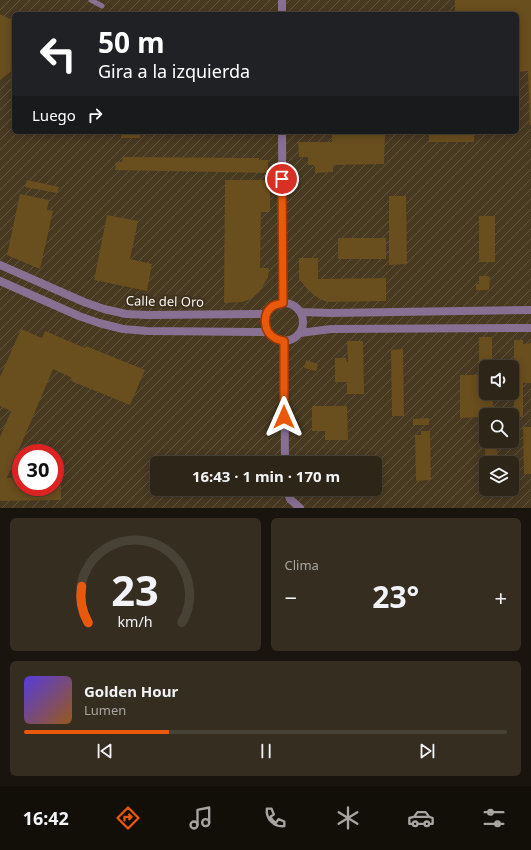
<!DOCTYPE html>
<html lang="es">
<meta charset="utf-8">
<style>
:root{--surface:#2d2517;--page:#352d20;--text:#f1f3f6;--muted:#a7a5a1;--line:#484236;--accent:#ea580c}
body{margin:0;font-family:"Noto Sans",sans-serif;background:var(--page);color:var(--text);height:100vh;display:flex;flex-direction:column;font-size:15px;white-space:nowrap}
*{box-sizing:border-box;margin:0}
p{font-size:13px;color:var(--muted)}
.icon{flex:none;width:22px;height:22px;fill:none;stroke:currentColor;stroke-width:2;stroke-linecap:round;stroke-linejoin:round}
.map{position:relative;height:508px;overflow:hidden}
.sheet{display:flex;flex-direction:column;gap:10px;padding:10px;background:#19140d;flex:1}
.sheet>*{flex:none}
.top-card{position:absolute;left:12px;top:12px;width:507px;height:122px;border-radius:6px;box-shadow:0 2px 10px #0003,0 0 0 1px var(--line);background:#202124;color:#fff;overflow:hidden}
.fabs{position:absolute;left:479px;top:360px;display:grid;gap:8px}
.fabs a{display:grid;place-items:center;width:40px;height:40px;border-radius:6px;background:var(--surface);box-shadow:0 2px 10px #0003,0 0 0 1px var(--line);font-size:20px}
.speed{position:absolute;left:12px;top:444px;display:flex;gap:8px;font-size:20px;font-weight:700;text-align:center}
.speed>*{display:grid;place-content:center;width:52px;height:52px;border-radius:50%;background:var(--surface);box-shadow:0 2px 10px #0003,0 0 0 1px var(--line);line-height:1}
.speed .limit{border:6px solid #d22;background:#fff;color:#111}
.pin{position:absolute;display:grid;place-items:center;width:34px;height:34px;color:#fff;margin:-17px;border:2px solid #fff;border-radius:50%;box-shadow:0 1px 4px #0007}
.me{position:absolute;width:44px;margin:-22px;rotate:0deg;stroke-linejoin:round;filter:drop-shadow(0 0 3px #0008)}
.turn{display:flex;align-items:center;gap:14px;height:84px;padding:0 20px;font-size:18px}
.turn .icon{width:52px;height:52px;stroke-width:2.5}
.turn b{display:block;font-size:28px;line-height:34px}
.then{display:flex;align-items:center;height:38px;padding:0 20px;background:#0003;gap:8px;font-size:15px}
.big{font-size:30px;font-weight:700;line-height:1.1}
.sheet .card{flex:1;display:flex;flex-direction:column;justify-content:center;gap:6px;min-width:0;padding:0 14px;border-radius:6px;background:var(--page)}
.sheet .dial{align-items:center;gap:0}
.dial svg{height:104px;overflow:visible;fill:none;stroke:var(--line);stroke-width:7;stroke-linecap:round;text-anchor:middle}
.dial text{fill:var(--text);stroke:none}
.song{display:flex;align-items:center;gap:12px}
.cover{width:48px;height:48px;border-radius:6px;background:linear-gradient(135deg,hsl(250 70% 55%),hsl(30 70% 35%))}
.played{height:4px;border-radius:2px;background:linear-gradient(90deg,var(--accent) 30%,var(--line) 30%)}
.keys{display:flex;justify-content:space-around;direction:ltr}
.heat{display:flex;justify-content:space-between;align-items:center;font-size:22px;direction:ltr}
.sheet .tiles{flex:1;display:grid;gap:10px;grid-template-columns:1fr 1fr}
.card:last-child{grid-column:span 2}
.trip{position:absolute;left:150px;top:456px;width:232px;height:40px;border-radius:6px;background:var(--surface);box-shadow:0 2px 10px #0003,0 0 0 1px var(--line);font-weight:700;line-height:40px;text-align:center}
.dock{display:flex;height:64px;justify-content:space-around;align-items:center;background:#120f09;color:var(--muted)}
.dock .icon{width:28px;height:28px}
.dock .active{color:var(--accent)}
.dock b{font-size:18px;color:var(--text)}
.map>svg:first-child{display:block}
.industrial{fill:url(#industrial-furrows);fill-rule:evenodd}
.building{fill:#694e1e}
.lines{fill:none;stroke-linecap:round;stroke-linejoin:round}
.lane{stroke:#887093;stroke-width:5}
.street{stroke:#887093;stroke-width:8}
.route-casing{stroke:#983908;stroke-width:10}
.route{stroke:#ea580c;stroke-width:7}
.labels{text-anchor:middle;stroke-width:4;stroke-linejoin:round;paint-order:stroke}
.street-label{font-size:13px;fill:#fbf4e9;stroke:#3c311f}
</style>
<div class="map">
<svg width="531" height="508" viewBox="0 0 531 508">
<defs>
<pattern id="industrial-furrows" width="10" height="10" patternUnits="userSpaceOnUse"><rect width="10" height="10" fill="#483921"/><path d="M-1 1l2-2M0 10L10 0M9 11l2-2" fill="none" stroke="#635641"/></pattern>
</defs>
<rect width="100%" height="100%" fill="#3c311f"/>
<path class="industrial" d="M0,0H531V508H0ZM14,14H517V132H14ZM486,367H512V393H486ZM486,415H512V441H486ZM21,453H55V487H21ZM157,463H375V489H157ZM486,463H512V489H486Z"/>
<path class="building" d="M455,0H531V125H530L528,71L517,72V14H455Z
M0,14L14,21V69L0,80Z
M122,132H140V138H121Z
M301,132H326V135H301Z
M382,132H397V133L385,134L384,164L333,165V172L315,173V165H308V157H299L298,142H332V135L382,134Z
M432,132H474V142H429V133Z
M123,157L259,158V160H268V173L115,170L116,162H122Z
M27,180L59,187L57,193L25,187Z
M225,180H270V212H261L260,268H269L268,277L260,291L251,299L242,302L224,303Z
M20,194L49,200L47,210L53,211L40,269L7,255Z
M389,196H406L407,264L389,265Z
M107,215L138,221L130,259L152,264L147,291L94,280Z
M479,216H495V262H479Z
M338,238H386V259H338Z
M299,258H318V279L386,278V301L327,302L318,298L309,291L299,279Z
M479,276H488L490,277L489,290H476V284H479Z
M21,329L42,338L45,331L85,348L86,346L145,370L130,405L71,381L72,378L53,369L7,478H21V487H55V478L61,477V500L0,501V437L11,411L0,406V377Z
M479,337H492V367H486V393H493V409H514V340H523V344L531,343V383H523V417H512V415H486V417L460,418V375H479Z
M347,341H363L364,394H347V382H335V358H346L347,362H348Z
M403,349L404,416H392L391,350Z
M306,360L318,364L316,371L304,368Z
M312,406H347L348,440H325V431H312Z
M429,418V425H413V419Z
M523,427H531V474H524Z
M421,431H430L431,480L416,481L415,435H421Z
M484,441H496L498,459L486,461Z"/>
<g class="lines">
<path class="lane" d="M91,0L102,6"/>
<path class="street" d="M282,0V14
M282,132L283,303
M0,265L84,302L104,309L126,314L148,315L267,314
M0,281L79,316L99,323L123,329L147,331L268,332
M265 322a19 19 0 1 1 38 0a19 19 0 1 1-38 0Z
M301,312L331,313L531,310
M300,333L331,329L531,328
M284,341L285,463
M286,489L290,499L300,508"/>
</g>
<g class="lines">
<g class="route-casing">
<path id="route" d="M282,179L283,303C280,304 276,304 273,306C262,313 263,332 275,338C277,340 281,340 284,341V417"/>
</g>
<use href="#route" class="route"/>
</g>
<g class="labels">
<g class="street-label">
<text transform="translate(165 301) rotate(1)" y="5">Calle del Oro</text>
</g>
</g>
</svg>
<div class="fabs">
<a><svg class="icon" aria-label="sound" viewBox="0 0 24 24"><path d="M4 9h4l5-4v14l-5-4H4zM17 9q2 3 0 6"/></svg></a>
<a><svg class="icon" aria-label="search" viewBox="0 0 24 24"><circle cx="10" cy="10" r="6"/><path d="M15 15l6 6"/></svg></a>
<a><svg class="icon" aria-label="layers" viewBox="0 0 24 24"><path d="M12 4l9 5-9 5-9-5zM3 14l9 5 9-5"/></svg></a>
</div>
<div class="speed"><div class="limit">30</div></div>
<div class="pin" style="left:282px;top:179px;background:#d93025"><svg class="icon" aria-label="arrive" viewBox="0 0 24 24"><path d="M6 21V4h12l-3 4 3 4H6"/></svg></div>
<svg class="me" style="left:284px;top:417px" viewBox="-20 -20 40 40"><path d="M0-17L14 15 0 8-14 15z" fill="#ea580c" stroke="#fff" stroke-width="4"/></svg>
<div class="trip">16:43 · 1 min · 170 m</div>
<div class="top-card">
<div class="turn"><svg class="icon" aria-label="left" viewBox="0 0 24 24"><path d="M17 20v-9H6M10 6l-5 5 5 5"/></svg><div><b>50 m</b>Gira a la izquierda</div></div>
<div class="then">Luego<svg class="icon" aria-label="right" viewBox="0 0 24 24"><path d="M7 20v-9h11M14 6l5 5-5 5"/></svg></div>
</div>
</div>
<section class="sheet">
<div class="tiles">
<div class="card dial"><svg viewBox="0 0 100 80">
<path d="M14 69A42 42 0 1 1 86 69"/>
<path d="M14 69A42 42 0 0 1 9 41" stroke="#ea580c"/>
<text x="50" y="56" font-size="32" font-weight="700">23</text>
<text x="50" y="72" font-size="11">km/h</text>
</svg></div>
<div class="card"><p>Clima</p>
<div class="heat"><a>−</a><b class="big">23°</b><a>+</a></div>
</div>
<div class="card">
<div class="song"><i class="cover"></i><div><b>Golden Hour</b><p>Lumen</p></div></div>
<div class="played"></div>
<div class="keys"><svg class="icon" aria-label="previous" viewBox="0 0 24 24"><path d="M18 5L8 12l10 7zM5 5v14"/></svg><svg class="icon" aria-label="pause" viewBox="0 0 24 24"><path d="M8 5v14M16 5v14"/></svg><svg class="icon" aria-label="next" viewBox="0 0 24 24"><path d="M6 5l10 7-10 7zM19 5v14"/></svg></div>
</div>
</div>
</section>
<nav class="dock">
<b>16:42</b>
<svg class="icon active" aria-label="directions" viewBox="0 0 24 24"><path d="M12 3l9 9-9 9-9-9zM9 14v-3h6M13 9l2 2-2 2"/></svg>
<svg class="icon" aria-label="music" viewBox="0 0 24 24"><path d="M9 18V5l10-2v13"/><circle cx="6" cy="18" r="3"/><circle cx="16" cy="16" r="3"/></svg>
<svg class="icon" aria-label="phone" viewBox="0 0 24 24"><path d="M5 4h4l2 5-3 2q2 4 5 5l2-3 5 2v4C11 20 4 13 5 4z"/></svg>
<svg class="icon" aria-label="climate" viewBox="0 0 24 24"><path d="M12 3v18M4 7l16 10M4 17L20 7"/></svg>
<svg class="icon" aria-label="car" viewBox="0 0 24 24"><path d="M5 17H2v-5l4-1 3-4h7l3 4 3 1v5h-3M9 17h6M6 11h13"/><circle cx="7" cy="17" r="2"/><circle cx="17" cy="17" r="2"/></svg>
<svg class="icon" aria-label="filters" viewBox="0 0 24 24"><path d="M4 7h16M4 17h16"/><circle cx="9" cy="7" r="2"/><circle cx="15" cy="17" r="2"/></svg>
</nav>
